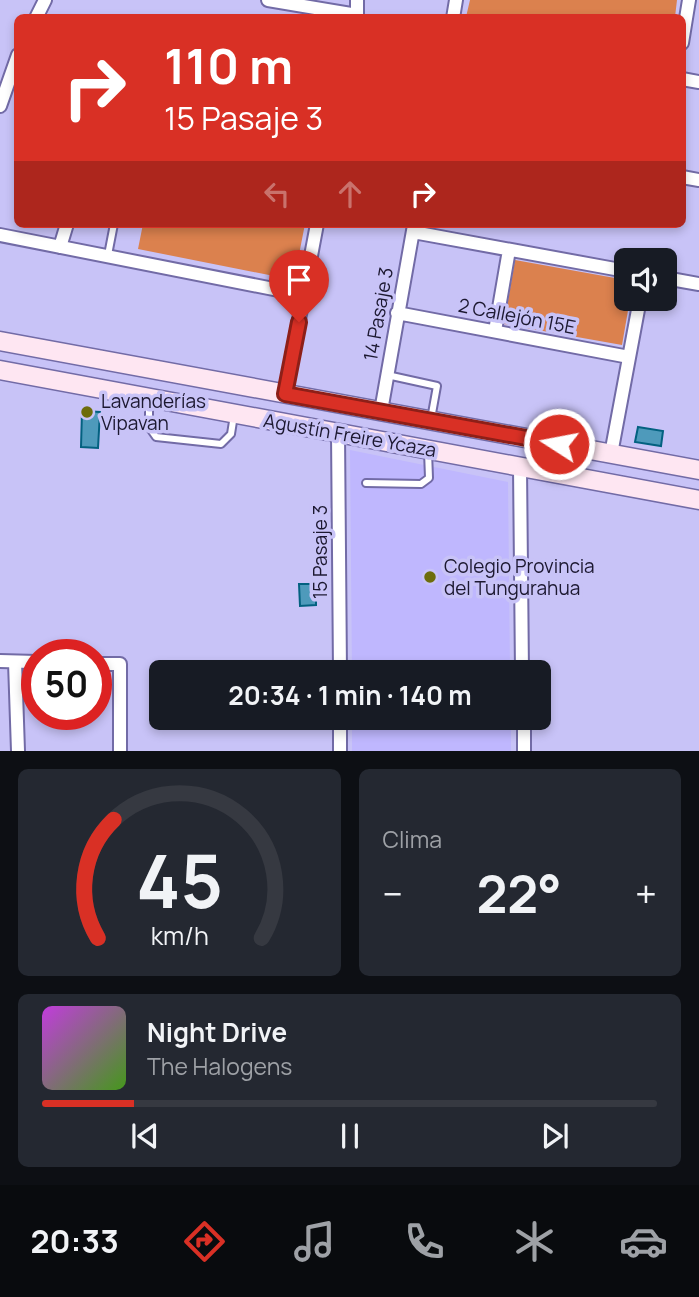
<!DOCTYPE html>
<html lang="es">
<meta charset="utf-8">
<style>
:root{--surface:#171b24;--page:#242831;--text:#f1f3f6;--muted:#9ea1a6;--line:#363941;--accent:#d93025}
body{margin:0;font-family:Manrope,sans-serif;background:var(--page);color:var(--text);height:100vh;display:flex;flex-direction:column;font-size:26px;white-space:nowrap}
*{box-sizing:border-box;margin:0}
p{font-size:23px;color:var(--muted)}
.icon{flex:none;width:38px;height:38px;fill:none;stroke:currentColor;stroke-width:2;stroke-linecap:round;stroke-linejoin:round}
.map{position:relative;height:751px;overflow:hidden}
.drawer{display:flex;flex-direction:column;gap:18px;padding:18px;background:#0d0f14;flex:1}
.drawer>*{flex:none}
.guide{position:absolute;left:14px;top:14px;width:672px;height:214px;border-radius:10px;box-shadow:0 4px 10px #0003;background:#d93025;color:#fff;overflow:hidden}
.tools{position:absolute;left:614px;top:248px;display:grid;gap:14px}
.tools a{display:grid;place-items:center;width:63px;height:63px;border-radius:10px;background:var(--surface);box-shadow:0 4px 10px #0003;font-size:35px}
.speed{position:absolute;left:21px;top:639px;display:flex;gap:14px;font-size:35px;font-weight:700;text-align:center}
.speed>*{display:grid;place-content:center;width:91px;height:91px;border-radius:50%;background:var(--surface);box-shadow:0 4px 10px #0003;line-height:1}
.speed .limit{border:10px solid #d22;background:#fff;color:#111}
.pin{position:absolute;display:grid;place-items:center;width:60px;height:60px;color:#fff;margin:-72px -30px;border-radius:50% 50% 50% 0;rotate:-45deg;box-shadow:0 0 7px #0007}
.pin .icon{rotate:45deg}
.me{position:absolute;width:77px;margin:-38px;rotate:281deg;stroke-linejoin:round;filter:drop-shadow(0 0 5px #0008)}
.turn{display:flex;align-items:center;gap:24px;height:147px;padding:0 35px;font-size:32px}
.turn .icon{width:91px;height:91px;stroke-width:2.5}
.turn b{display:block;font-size:49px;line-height:60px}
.lanes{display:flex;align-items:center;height:66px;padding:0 35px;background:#0003;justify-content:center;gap:35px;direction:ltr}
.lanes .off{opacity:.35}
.big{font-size:52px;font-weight:700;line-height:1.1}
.drawer .tile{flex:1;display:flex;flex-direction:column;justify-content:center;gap:10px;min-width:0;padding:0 24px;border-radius:10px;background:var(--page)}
.drawer .dial{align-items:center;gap:0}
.dial svg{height:182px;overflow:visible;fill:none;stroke:var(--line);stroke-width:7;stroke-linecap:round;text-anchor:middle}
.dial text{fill:var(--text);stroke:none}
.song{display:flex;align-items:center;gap:21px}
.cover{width:84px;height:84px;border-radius:10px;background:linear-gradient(135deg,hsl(290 70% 55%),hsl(100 70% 35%))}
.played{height:7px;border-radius:4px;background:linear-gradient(90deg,var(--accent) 15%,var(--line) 15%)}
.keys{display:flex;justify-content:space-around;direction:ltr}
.heat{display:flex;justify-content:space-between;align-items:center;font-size:38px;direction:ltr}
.drawer .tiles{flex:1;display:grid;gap:18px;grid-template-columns:1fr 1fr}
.tile:last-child{grid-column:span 2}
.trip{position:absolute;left:149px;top:660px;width:402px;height:70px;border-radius:10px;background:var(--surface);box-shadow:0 4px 10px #0003;font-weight:700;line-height:70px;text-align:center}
.tab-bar{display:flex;height:112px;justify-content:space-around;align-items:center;background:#090b0e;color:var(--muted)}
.tab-bar .icon{width:49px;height:49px}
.tab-bar .selected{color:var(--accent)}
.tab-bar b{font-size:32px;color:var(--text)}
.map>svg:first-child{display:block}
.built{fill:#bfb7fe}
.green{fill:#db814e}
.building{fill:#4e9abb;stroke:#036180;stroke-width:2}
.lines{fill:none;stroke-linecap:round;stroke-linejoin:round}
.service-casing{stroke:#726ba6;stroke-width:10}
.minor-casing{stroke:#726ba6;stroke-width:16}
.secondary-casing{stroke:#726ba6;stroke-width:21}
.service{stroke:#fff;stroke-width:6}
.minor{stroke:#fff;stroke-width:12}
.secondary{stroke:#fee6f2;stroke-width:18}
.route-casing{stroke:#8d1f18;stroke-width:18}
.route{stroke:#d93025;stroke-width:12}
.poi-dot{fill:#6d6c0b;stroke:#c8c3f7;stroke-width:2.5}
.labels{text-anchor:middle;stroke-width:7;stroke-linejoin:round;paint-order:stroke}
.street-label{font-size:19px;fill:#1c1830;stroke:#c8c3f7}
.poi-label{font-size:19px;fill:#1c1830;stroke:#c8c3f7;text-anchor:start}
</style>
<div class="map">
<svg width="699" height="751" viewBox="0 0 699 751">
<rect width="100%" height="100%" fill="#c8c3f7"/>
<path class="built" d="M350,450L508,482L510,672H352Z
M352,718H511V751H352Z"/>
<path class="green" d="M470,0H677L675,17H466Z
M143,224H305L294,280L138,249Z
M515,260L626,280V299H630L622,345L504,324Z"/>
<path class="building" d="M82,411L100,412L98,448L81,447Z
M638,427L663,431L661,446L635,442Z
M299,584H316V605L300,606Z"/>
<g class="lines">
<g class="service-casing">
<path id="service" d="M108,255L114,224
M387,375L437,386L431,419
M149,398V427L156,437L221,444L231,434L234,415
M366,483L421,484L429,478L428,451"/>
</g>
<g class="minor-casing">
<path id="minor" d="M268,0L357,15
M36,18L45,0
M357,18V0
M453,18L456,0
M682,43L689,0
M682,79L699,82
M0,106L18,55
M682,177L699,180
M413,232L626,271
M0,235L304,295
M60,247L67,224
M665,278L699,284
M397,313L629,357
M495,331L509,250
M285,394L317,224
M381,411L414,225
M338,432L340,672
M611,454L640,299
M520,467L522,672
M0,661L37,662
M15,662L18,751
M96,664H120V751
M524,718V751
M340,751V718"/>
</g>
<g class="secondary-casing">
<path id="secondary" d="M0,341L699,470
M0,370L699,500"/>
</g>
<use href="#service" class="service"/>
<use href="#minor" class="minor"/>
<use href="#secondary" class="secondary"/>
</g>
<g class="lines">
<g class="route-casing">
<path id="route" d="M299,322L285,394L559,444"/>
</g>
<use href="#route" class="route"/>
</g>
<g class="poi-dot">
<circle cx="87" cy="412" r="7"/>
<circle cx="430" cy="577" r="7"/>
</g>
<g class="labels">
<g class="street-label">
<text transform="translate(378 314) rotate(-80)" y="7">14 Pasaje 3</text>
<text transform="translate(517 316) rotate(11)" y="7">2 Callejón 15E</text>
<text transform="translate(350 435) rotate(10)" y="7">Agustín Freire Ycaza</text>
<text transform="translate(320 552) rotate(-90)" y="7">15 Pasaje 3</text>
</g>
<g class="poi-label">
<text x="101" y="408">Lavanderías<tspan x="101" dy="22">Vipavan</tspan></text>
<text x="444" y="573">Colegio Provincia<tspan x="444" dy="22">del Tungurahua</tspan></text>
</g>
</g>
</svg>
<div class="tools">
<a><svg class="icon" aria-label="sound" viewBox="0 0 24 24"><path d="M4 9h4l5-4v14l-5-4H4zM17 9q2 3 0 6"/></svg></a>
</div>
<div class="speed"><div class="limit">50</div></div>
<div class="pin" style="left:299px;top:322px;background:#d93025"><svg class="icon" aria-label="arrive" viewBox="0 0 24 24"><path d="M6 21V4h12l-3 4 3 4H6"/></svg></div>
<svg class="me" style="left:559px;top:444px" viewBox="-20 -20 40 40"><circle r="17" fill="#d93025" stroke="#fff" stroke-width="3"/><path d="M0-11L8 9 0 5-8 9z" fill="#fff"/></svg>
<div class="trip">20:34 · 1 min · 140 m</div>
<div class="guide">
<div class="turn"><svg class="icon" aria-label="right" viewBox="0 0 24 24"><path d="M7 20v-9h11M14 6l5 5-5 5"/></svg><div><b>110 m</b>15 Pasaje 3</div></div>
<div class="lanes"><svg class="icon off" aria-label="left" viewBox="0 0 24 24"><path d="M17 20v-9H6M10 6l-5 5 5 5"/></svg><svg class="icon off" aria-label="ahead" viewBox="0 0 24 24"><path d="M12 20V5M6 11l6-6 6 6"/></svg><svg class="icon" aria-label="right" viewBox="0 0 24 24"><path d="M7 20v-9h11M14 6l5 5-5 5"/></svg></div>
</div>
</div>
<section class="drawer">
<div class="tiles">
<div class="tile dial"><svg viewBox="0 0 100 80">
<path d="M14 69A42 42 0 1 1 86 69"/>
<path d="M14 69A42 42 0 0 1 21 17" stroke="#d93025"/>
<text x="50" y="56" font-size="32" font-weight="700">45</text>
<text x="50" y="72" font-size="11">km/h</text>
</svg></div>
<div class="tile"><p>Clima</p>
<div class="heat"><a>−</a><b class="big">22°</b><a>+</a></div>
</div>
<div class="tile">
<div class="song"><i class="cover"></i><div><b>Night Drive</b><p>The Halogens</p></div></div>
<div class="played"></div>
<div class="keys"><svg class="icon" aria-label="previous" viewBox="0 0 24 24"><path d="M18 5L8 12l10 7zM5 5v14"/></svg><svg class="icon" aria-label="pause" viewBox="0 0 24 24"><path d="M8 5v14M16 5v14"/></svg><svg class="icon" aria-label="next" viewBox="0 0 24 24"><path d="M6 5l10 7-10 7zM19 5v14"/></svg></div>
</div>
</div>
</section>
<nav class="tab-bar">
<b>20:33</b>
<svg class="icon selected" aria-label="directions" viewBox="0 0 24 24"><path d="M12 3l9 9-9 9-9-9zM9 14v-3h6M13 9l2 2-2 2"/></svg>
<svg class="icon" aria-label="music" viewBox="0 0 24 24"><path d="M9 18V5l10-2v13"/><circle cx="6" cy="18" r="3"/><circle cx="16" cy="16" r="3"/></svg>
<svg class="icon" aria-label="phone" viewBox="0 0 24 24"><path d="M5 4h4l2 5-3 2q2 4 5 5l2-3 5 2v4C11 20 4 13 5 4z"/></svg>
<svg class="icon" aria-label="climate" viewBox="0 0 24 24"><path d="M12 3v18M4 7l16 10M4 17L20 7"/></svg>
<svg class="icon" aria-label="car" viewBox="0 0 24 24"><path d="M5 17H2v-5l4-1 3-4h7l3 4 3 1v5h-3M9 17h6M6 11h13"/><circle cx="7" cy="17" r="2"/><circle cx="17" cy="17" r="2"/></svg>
</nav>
